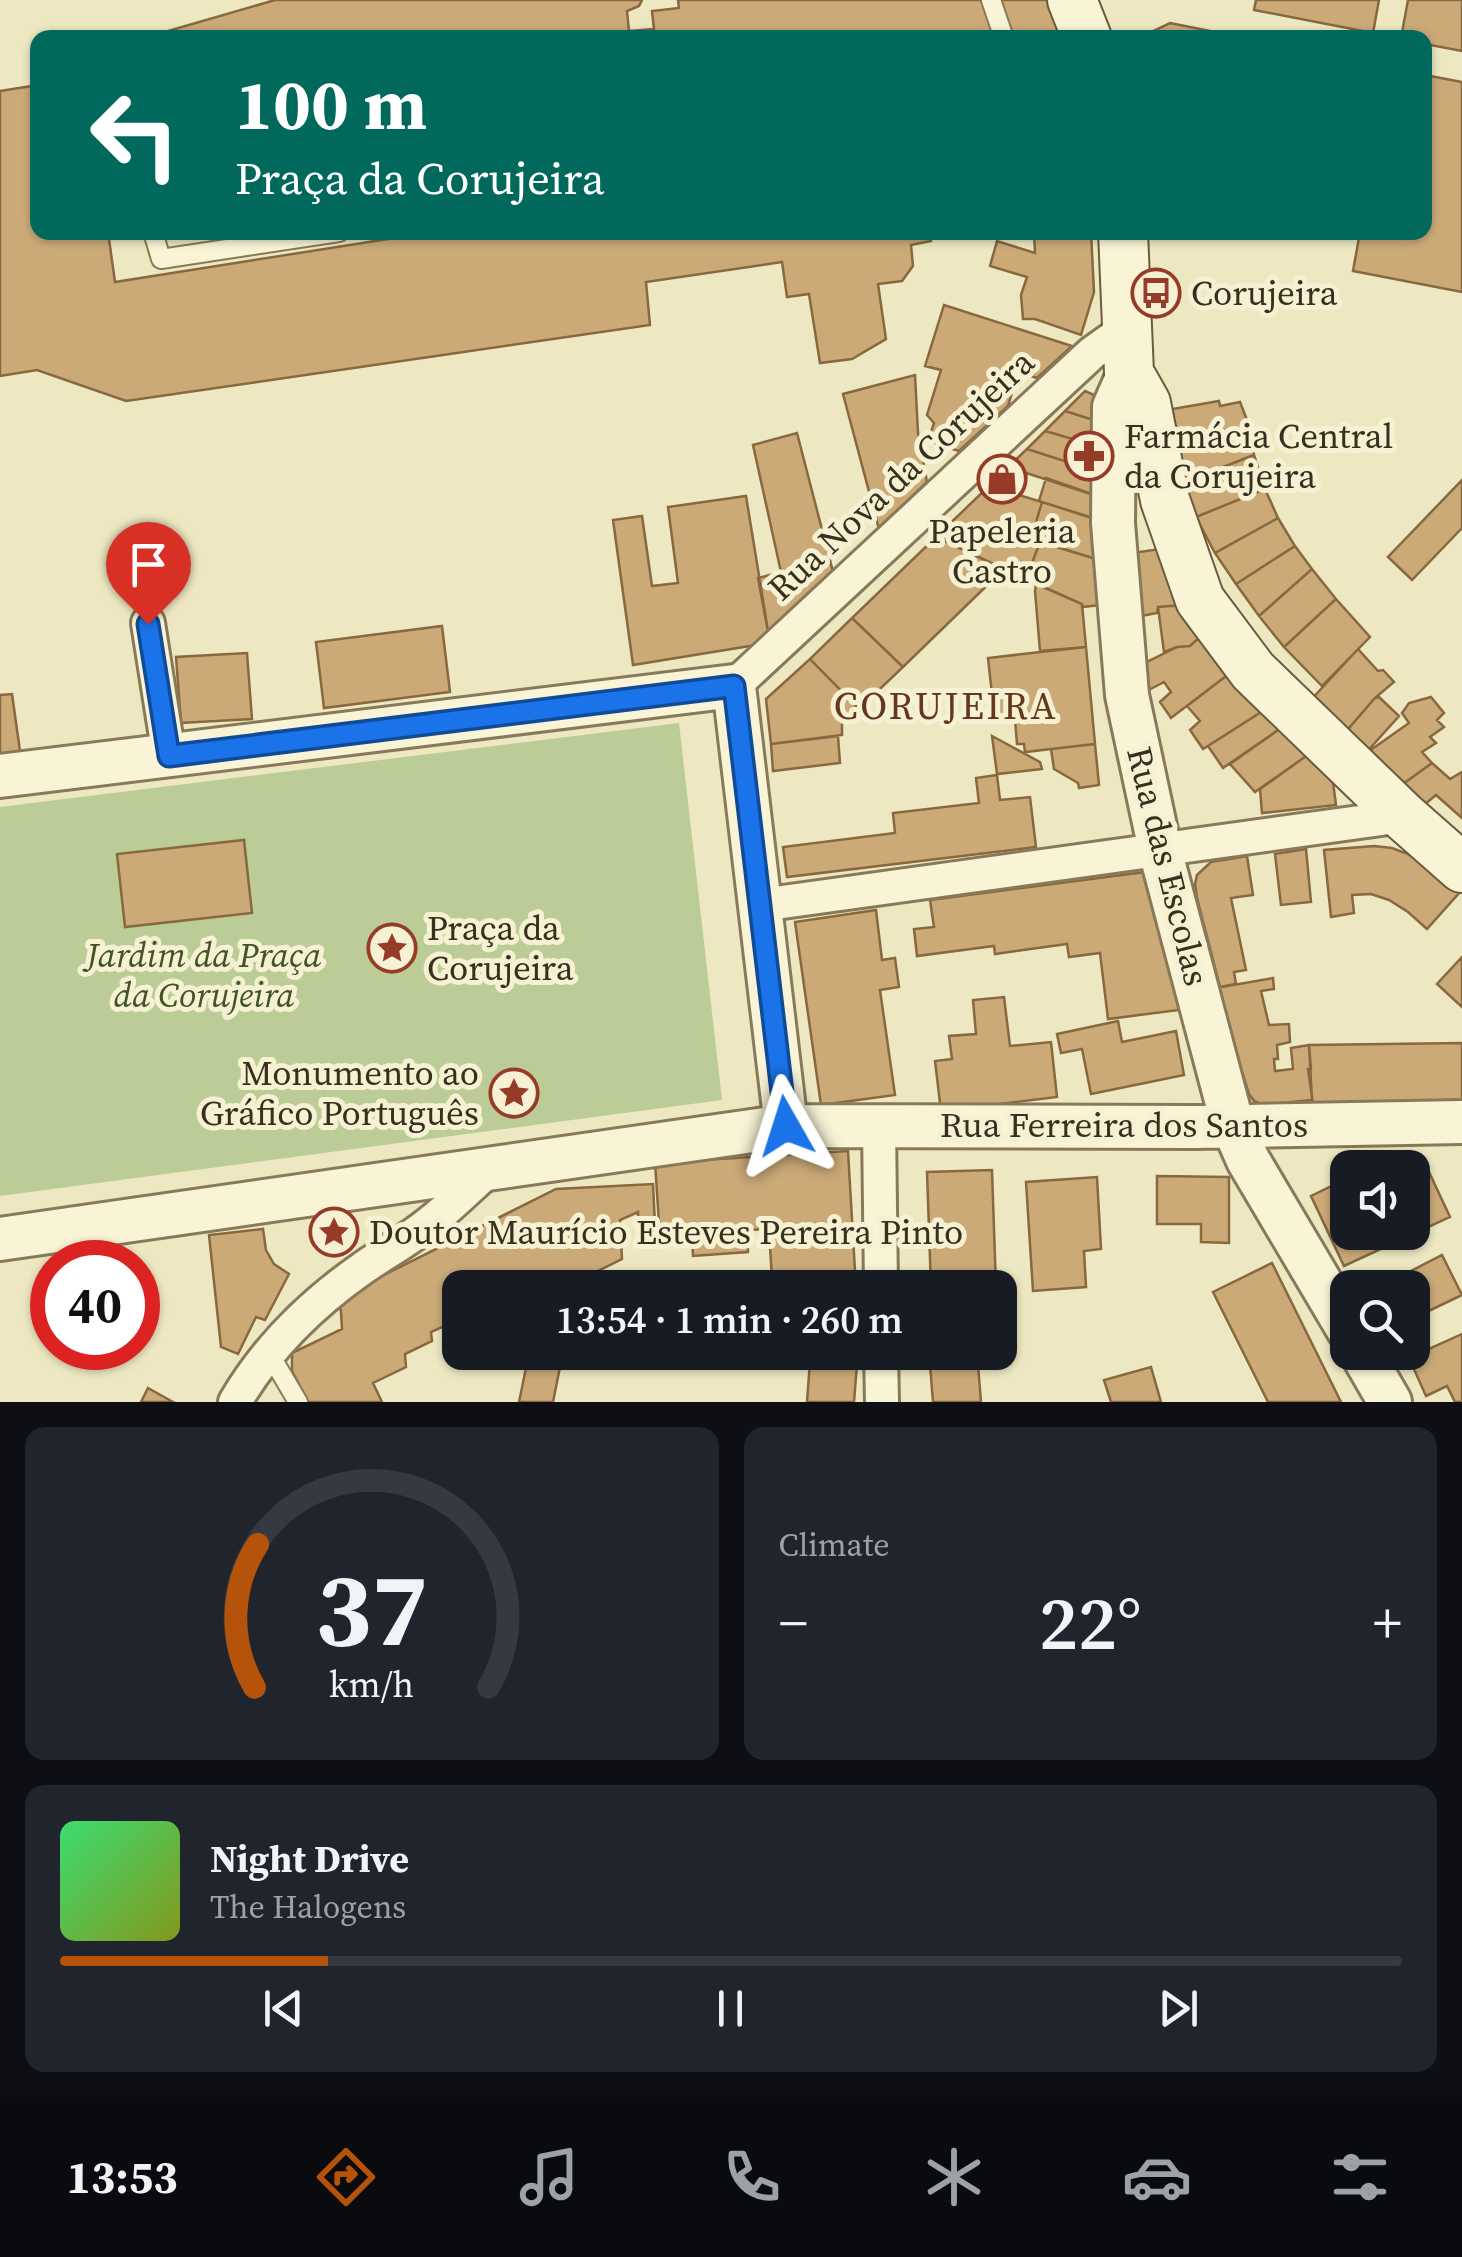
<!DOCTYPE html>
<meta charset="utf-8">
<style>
:root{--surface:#171b24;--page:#20242c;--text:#f1f3f6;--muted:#9ea1a6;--line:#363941;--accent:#b45309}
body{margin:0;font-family:"Source Serif 4",serif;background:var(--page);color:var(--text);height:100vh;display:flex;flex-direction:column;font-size:38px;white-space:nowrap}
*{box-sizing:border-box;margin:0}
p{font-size:32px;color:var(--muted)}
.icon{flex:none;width:55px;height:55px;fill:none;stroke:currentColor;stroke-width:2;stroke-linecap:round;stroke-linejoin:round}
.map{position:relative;height:1402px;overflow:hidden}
.side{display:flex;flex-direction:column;gap:25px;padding:25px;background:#0d0f14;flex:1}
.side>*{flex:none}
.hud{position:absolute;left:30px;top:30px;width:1402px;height:210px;border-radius:20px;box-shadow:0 2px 8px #0004;background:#00695c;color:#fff;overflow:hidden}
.buttons{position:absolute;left:1330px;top:1150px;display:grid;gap:20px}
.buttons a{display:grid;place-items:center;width:100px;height:100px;border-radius:20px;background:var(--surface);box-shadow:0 2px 8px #0004;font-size:50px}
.speed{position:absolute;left:30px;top:1240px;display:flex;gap:20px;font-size:50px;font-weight:700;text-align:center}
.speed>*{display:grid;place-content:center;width:130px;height:130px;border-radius:50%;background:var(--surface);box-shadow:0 2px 8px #0004;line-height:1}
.speed .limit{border:15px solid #d22;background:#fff;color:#111}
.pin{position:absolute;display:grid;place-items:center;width:85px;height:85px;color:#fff;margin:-102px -42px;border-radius:50% 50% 50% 0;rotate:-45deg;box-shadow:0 0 10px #0007}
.pin .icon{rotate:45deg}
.me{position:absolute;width:110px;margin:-55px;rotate:354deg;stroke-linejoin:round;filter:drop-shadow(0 0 8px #0008)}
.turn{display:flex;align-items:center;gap:35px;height:210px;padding:0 40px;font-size:45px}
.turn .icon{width:130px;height:130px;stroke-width:2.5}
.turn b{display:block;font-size:70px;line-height:85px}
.big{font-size:75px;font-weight:600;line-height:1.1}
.side .card{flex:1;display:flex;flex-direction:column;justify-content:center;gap:15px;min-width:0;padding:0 35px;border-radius:20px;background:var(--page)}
.side .dial{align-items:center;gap:0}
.dial svg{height:260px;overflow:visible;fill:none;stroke:var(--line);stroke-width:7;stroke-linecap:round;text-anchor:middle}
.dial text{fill:var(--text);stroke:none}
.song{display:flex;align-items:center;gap:30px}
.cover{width:120px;height:120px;border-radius:15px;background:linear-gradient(135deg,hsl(140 70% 55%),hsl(70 70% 35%))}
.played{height:10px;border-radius:5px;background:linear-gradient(90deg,var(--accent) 20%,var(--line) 20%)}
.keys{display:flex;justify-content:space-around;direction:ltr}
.heat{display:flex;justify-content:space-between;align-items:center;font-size:55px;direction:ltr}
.side .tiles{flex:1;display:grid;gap:25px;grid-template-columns:1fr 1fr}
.card:last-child{grid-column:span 2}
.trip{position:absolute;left:442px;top:1270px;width:575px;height:100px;border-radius:20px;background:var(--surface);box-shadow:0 2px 8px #0004;font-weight:600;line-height:100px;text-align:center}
.tabs{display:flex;height:160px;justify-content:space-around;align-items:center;background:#090b0e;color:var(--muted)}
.tabs .icon{width:70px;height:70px}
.tabs .on{color:var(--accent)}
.tabs b{font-size:45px;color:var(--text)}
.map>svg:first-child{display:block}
.green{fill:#bccc96}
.building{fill:#ccaa78;stroke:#87683f;stroke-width:2.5}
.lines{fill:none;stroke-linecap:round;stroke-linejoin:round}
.service-casing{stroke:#887a59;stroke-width:22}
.minor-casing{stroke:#887a59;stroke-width:38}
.tertiary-casing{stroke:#887a59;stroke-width:48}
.secondary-casing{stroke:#6a5b3d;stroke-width:52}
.service{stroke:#f9f4d6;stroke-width:18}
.minor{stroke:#f9f4d6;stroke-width:32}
.tertiary{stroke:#f9f4d6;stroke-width:42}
.secondary{stroke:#f9f4d6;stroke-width:48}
.route-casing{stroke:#114b97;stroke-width:25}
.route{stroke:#1a73e8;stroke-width:18}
.labels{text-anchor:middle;stroke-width:10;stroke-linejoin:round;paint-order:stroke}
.poi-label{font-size:35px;fill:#382f1e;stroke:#f5f1d2;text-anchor:start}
.street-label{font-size:35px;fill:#382f1e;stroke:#f5f1d2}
.park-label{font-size:35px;font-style:italic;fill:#405424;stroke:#f5f1d2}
.neighbourhood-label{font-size:38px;letter-spacing:2.5px;fill:#64381d;stroke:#f5f1d2}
</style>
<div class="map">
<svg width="1462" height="1402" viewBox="0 0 1462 1402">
<rect width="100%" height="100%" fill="#eee8c2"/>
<path class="green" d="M679,723L722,1100L0,1196V807Z"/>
<path class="building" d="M275,0H642L639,6L627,11L629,31L654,29L652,11L679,8L678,0H984L997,38H144Z
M997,0H1050L1062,38H1010Z
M1256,0H1379L1373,33L1254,10Z
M1408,0H1462V51L1425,44V38H1401Z
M1170,23L1220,33L1219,38H1139Z
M1425,75L1462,82V292L1353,271L1360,232H1425Z
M38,85V232H108L115,282L432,232H930L931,241L911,245L913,266L902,281L878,284L886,339L852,359L820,363L809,294L787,297L782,262L646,282L650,325L126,401L37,370L0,376V91Z
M1034,232H1091L1094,292L1081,335L1035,319H1023L1021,295L1027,277L990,266L997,241L1035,253Z
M944,305L1072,346L1037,378L1024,374L1015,383L1008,406L959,451L928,441L934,423L927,415L941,370L925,366Z
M915,375L918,433L927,482L879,529L843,394Z
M1085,391L1101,398L1103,423L1065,411Z
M1219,401L1220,406L1240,402L1249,425L1254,455L1182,483L1167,410Z
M1065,411L1103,423L1104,448L1045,431Z
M1045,431L1104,448L1105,474L1027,449Z
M797,433L833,572L769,637L758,578L781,572L753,445Z
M1027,449L1105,474L1106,499L1008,467Z
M1254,455L1265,489L1196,517L1182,483Z
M1008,467L1027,473L1021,495L989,486Z
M1046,478L1106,499L1107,523L1039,501Z
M1462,480V528L1412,580L1388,557Z
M989,486L1042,502L1031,539L1040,542L1026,579L936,537Z
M1265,489L1278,518L1215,553L1196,517Z
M746,496L769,637L762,644L633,665L613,520L642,516L652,586L678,583L668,507Z
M1042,502L1106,522L1109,563L1031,539Z
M1278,518L1295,546L1236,584L1215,553Z
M936,537L1004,569L903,667L852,618Z
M1040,542L1109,563L1111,604L1082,607V604L1026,579Z
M1295,546L1312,569L1259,616L1236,584Z
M1160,549L1184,605L1158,607L1157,613L1141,616L1125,554Z
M1312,569L1336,599L1284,647L1259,616Z
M1036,584L1082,604L1086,647L1040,651L1035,591Z
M1336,599L1370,637L1322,686L1284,647Z
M1184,605L1202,635L1190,646L1177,647L1164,652L1158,607Z
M852,618L903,667L859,709L810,659Z
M442,626L450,692L324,708L316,642Z
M1202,635L1234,670L1171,718L1160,702L1171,692L1164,682L1145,692L1139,666L1177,647L1190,646Z
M1086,647L1095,744L1025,752L1024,744H1017L1015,720L995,722L988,658Z
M1358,649L1378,671L1383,670L1394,682L1375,698L1342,736L1309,702Z
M247,653L252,719L181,723L176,657Z
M810,659L859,709L842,724V735L771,744L766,699Z
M1234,670L1266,709L1203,749L1190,730L1200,721L1187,706Z
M12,694L20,751L0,754V695Z
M1379,697L1399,716L1365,754L1344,734L1375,698Z
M1431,697L1444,713L1437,720L1444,727L1430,737L1436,743L1422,752L1432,763L1396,789L1365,754L1409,723L1402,713L1409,703Z
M1266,709L1281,728L1223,768L1208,746Z
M1281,728L1309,754L1255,792L1230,764Z
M838,736L840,763L773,771L771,744Z
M992,736L1040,762L1042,769L997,774Z
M1095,744L1099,785L1079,788L1078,783L1054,769L1051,749Z
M1309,754L1332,774L1336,805L1262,813L1260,789Z
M1432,763L1450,779L1462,772V818L1436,795L1418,810L1396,789Z
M997,775L1000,800L1030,797L1036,847L787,877L783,847L895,833L893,813L979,803L976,778Z
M244,840L252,913L125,927L117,854Z
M1374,846L1392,848L1416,857L1436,870L1460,892L1427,929L1408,912L1389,900L1371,894L1352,895L1354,913L1331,917L1324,850Z
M1306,849L1311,902L1281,905L1275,854Z
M1247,856L1253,895L1231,898L1246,970L1234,972L1236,984L1220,987L1197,898L1195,884L1197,875L1211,862Z
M1161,870L1179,1010L1108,1019L1100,953L1069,957L1067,944L995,954L994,946L917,956L914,929L934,927L930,900Z
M876,910L882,960L895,958L899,987L880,990L895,1095L821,1105L795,922Z
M1462,957V1007L1437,984Z
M1273,978L1274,989L1261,991L1269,1025L1289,1024L1290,1042L1277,1045L1278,1059H1274L1275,1071L1293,1069L1291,1048L1309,1045L1312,1100L1263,1105L1254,1101L1249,1094L1216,988Z
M1004,997L1010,1046L1051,1042L1057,1097L941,1111L935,1061L952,1059L949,1036L976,1034L973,1000Z
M1118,1021L1122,1042L1176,1031L1184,1075L1091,1094L1082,1049L1061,1053L1057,1034Z
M1462,1043V1102L1313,1104L1308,1069H1311L1309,1045Z
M848,1151L856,1288H784L783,1279L772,1280L769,1229L747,1230L748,1252L693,1256L692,1236L660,1238L655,1163Z
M1422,1157L1450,1217L1344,1266L1311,1196L1348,1178V1232H1412V1168H1400Z
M992,1170L996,1288H931L927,1172Z
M1157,1176L1229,1177V1243L1201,1242V1224H1157Z
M1097,1177L1101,1249L1084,1251L1086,1287L1033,1291L1026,1182Z
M653,1184L656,1245L639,1246L638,1212L620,1220L622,1259L570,1285L460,1288V1319L431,1332L432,1341L405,1354L406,1367L373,1383L382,1402H308L292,1371V1353L342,1329L340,1297L556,1189Z
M263,1229L266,1250L274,1264L289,1274L265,1320L256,1317L238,1354L221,1347L209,1235Z
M1442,1255L1462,1295L1412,1319V1288H1378Z
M1272,1263L1341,1402H1268L1213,1292Z
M1462,1334V1402H1455L1447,1386L1426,1396L1409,1358Z
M549,1352H563L553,1402H519L526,1368Z
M929,1352H977L981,1402H933Z
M810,1361L857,1364L854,1402H807Z
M1151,1367L1161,1402H1111L1104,1380Z
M148,1388L173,1402H141Z"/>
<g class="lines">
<g class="service-casing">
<path id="service" d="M991,0L1004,38
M153,232L161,259L339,232
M269,1353L298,1402"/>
</g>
<g class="minor-casing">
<path id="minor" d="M148,623L169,756
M734,686L1092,353L1127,328
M761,905L1403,816
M879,1125L881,1288
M881,1352L882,1402
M235,1402C266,1349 313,1303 363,1268C386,1252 412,1238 433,1220C453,1204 472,1185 491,1168"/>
</g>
<g class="tertiary-casing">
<path id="tertiary" d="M1129,373L1114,407L1113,523L1127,695L1160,850L1233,1126L1248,1160L1348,1329
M0,776L734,686L786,1126
M0,1239L786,1126L1195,1127L1462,1122
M1361,1352L1390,1402"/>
</g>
<g class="secondary-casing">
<path id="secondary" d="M1072,0L1087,38
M1123,232L1129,373L1146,403L1165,500L1200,600L1253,671L1403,816L1462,868"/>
</g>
<use href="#service" class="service"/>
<use href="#minor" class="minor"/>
<use href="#tertiary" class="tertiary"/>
<use href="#secondary" class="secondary"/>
</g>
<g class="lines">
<g class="route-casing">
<path id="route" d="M148,624L169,756L734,686L786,1126"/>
</g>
<use href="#route" class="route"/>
</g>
<defs>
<g id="bus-ring" transform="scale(2.5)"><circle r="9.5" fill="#f5f1d2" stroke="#973b29" stroke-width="1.5"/><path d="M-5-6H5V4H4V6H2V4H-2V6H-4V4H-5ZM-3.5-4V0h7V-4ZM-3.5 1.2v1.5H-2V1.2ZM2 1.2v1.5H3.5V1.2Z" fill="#973b29"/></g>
<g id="pharmacy-ring" transform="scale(2.5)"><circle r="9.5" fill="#f5f1d2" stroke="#973b29" stroke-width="1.5"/><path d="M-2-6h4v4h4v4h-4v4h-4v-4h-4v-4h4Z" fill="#973b29"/></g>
<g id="shop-ring" transform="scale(2.5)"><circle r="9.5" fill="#f5f1d2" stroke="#973b29" stroke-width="1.5"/><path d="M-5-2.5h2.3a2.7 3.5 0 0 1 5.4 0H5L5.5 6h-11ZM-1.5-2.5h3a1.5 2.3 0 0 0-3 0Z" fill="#973b29"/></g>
<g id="sight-ring" transform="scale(2.5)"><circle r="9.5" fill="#f5f1d2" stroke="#973b29" stroke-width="1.5"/><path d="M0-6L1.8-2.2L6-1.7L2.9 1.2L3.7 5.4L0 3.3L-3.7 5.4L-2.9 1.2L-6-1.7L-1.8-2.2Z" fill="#973b29"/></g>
</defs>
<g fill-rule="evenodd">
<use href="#bus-ring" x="1156" y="293"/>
<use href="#pharmacy-ring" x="1089" y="456"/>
<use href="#shop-ring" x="1002" y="479"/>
<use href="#sight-ring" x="392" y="948"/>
<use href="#sight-ring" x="514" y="1093"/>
<use href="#sight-ring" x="334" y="1232"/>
</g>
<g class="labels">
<g class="poi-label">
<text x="1191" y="305">Corujeira</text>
<text x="1124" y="448">Farmácia Central<tspan x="1124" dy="40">da Corujeira</tspan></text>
<text x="1002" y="543" text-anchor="middle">Papeleria<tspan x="1002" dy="40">Castro</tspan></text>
<text x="427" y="940">Praça da<tspan x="427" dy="40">Corujeira</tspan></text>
<text x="479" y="1085" text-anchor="end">Monumento ao<tspan x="479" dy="40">Gráfico Português</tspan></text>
<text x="369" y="1244">Doutor Maurício Esteves Pereira Pinto</text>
</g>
<g class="street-label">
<text transform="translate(901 475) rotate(-43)" y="12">Rua Nova da Corujeira</text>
<text transform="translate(1168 866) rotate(76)" y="12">Rua das Escolas</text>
<text x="1124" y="1137">Rua Ferreira dos Santos</text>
</g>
<g class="park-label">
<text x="204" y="967">Jardim da Praça<tspan x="204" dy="40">da Corujeira</tspan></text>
</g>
<g class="neighbourhood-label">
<text x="946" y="719">CORUJEIRA</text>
</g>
</g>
</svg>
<div class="buttons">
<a><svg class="icon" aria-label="sound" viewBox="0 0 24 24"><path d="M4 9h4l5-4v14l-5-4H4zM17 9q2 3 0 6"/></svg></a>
<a><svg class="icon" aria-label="search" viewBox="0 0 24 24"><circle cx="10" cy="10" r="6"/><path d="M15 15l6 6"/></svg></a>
</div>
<div class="speed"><div class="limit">40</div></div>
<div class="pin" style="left:148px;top:624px;background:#d93025"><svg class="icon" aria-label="arrive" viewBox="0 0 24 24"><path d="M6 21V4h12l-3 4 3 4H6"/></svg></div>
<svg class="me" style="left:786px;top:1126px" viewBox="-20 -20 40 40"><path d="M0-17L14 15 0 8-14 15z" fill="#1a73e8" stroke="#fff" stroke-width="4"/></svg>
<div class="trip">13:54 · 1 min · 260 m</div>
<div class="hud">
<div class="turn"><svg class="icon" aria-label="left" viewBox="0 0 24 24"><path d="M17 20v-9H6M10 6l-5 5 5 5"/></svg><div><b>100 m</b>Praça da Corujeira</div></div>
</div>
</div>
<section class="side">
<div class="tiles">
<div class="card dial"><svg viewBox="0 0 100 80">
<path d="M14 69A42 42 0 1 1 86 69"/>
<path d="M14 69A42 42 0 0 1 15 25" stroke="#b45309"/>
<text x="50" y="56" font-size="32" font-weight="700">37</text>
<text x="50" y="72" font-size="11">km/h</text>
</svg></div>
<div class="card"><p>Climate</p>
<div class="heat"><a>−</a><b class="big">22°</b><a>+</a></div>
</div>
<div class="card">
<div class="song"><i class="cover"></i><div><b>Night Drive</b><p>The Halogens</p></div></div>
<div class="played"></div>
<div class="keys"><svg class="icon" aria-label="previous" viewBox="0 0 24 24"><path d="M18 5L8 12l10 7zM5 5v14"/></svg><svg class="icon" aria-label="pause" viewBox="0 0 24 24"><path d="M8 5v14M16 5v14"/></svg><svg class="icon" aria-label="next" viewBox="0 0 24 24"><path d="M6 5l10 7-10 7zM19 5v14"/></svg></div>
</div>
</div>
</section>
<nav class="tabs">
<b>13:53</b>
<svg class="icon on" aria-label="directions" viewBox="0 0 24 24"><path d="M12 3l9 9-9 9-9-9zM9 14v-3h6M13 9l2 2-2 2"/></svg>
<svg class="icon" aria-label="music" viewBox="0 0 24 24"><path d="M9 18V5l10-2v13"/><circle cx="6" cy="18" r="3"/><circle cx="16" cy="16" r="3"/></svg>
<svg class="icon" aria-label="phone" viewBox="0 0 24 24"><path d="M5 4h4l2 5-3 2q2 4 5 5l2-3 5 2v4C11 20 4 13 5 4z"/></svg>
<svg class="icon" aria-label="climate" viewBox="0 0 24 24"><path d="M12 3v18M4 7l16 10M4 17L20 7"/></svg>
<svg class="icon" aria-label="car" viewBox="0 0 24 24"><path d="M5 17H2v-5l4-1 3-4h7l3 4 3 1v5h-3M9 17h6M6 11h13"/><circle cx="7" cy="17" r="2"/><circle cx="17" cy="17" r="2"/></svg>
<svg class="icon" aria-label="filters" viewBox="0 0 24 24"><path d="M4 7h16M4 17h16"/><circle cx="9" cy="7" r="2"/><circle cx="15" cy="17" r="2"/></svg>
</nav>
